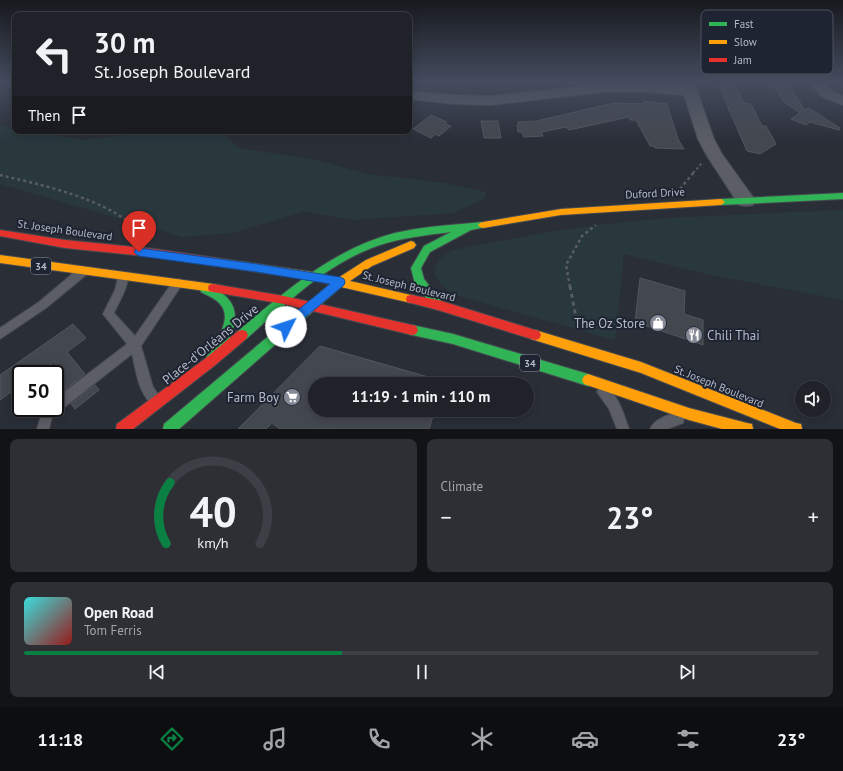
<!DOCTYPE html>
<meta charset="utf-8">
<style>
:root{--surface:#202229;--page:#2d2f35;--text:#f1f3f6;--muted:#a2a4a8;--line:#3d3f46;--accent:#0b8043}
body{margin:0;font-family:"PT Sans",sans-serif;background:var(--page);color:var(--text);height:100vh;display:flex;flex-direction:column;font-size:15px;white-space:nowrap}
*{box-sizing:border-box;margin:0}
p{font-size:13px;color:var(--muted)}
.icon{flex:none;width:22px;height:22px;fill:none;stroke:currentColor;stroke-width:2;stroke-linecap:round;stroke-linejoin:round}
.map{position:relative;height:429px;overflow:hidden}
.panel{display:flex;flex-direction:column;gap:10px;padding:10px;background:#121317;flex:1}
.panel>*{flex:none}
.hud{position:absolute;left:12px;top:12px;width:400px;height:122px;border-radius:8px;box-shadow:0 2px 10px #0003,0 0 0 1px var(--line);background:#202229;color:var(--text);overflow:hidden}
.tools{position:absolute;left:795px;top:381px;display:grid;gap:8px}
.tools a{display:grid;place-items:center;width:36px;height:36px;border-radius:50%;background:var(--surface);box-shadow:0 2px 10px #0003,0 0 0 1px var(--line);font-size:20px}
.speed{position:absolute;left:12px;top:365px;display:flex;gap:8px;font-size:20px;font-weight:700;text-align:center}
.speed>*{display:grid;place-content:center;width:52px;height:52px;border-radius:50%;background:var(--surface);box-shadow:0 2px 10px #0003,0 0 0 1px var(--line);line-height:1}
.speed .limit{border:2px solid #111;border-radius:6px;background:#fff;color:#111}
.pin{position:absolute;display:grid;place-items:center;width:34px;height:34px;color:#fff;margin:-41px -17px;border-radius:50% 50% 50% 0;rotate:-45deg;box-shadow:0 0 4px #0007}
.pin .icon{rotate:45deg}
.me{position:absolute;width:44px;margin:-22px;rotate:49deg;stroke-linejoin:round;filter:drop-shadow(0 0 3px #0008)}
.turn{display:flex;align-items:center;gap:14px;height:84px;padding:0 16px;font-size:18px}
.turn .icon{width:52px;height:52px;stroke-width:2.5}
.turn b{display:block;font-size:28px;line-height:34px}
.then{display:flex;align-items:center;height:38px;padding:0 16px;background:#0003;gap:8px;font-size:15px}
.big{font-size:30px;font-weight:700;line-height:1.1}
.panel .widget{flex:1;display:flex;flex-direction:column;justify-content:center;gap:6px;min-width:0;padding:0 14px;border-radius:8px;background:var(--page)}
.panel .dial{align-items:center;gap:0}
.dial svg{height:104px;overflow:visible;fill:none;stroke:var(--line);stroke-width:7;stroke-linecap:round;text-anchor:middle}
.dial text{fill:var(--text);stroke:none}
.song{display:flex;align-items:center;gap:12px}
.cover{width:48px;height:48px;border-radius:6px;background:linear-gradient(135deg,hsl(180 70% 55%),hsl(0 70% 35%))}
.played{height:4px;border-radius:2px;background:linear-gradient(90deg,var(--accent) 40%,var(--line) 40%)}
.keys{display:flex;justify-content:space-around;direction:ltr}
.heat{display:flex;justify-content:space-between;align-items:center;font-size:22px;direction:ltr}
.panel .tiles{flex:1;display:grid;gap:10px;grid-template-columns:1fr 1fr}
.widget:last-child{grid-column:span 2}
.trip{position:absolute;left:308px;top:377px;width:226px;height:40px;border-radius:20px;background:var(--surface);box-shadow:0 2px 10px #0003,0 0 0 1px var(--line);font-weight:700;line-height:40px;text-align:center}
.menu{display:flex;height:64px;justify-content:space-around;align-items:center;background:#0d0e10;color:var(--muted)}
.menu .icon{width:28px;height:28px}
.menu .current{color:var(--accent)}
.menu b{font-size:18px;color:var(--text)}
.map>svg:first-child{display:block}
.green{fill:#28383d}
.building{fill:#43474e;stroke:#52565f}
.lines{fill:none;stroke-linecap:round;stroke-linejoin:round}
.lane-casing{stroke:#464a50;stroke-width:2}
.street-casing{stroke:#464a50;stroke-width:2}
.fast-casing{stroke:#464a50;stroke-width:2}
.slow-casing{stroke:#464a50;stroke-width:2}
.jam-casing{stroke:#464a50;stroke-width:2}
.path-far2{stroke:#585c62;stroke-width:2;stroke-dasharray:2.5 2.5;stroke-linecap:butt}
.path-far1{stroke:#585c62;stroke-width:2.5;stroke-dasharray:3 3;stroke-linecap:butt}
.path{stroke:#585c62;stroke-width:3;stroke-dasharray:4 4;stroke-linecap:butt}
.lane{fill:#5b5e65;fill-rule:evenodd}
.street{fill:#5b5e65;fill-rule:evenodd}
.fast{fill:#30b455;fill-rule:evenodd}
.slow{fill:#ff9f0a;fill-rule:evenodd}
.jam{fill:#e5322d;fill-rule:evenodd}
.route{fill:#1a73e8;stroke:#114b97}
.labels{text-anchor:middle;stroke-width:4;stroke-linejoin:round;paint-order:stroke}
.shield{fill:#1e2432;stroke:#888d9b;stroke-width:1}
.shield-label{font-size:10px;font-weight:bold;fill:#b5bac8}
.street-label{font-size:11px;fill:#b5bac8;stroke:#1e2432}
.near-poi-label{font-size:13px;fill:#b5bac8;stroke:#1e2432;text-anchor:end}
.near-street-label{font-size:13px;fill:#b5bac8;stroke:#1e2432}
.key{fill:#1e2432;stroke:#4b515f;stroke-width:1}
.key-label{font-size:11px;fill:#b5bac8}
</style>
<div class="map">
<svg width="843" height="429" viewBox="0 0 843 429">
<rect width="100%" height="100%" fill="#2a2e37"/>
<path class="green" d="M0,126L15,129V131H28L82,140L162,131H221L239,148L316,160L368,174L445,183L486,192L485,198L453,213L352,220L304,211L234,233L183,237L0,184Z
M843,210V300L706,274L624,254L615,340L459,296C433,285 424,264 453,250C504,240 555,230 606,224C684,215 764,214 843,210Z"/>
<path class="building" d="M717,82H733L744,103L751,104L762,126H766L776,144L760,154L747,151Z
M771,82L788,84L805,110L809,108L840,128L839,130L810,122L806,125L791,119L800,113L784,102Z
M644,101L667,104L678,139L684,149L655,148L654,146H650L636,120H630L629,117L569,130L566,127L541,132L543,136L524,137L522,132H518L517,125H519L518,122L536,121L614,103L644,104Z
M431,115L447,122L445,124L451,126L439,136L435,134L431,138L413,129Z
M481,121H498L501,138H484Z
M640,278L685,291L684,314L703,320V345L635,322Z
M73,324L86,338L67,352L85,374L62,392L55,383V361L37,374H21V385L0,400V375Z
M320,346L439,380V384H315V410H435L429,429H280L272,423L266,429H238Z
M95,385L99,390L75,409L71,404Z"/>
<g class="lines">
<g class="lane-casing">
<path id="lane" d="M82,268L86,269L87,272L86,275L46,308L0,339V328L39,302L78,269Z
M123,272L127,273C131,283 118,304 114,313L135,336L174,280L178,279L182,280L183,283L141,346L153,387L162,400L160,404L156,406C139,399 136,370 132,354L52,417L49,429H37L43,409L55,408V399L127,344L103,314L115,290L119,273Z
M603,386C618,392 624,415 629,429H617L609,409L597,392L599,388Z
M678,412L683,413L684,418L683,423L667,429H650C654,419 668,415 678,412Z"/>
</g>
<g class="street-casing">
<path id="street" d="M680,82H694L714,139L722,154L755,200L753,205L746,206L739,205L707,156L698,139L684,95L647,92H604L491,105L456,104L409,99V91L456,95L491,96L604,84L647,83L681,86Z
M809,82H824L832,91L843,96V105L822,97Z"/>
</g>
<g class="fast-casing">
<path id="fast" d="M843,193V199L721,205L717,202L721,199Z
M483,222L486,223L488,225L486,227L471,230L430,252L421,268L424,279L442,302L443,305L442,308L438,310L434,308L415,284L411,268L424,246L451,232C426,235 401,238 377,246C326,264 286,304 246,339L242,340L238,339L236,335L238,331C286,291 333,249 395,233C424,226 454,225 483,222Z
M205,285C240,297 241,319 225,348C221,355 217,365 210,367L206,366L204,362C211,347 235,320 220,304C215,298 208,296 201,292L200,289L201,286Z
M306,306L310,308L311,311L310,314L179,429H163L164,424L302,308Z
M412,325L453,334L588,374L592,376L594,380L592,384L588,386L453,344L412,335L408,334L406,330L408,326Z"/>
</g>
<g class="slow-casing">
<path id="slow" d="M721,199L725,202L721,205L561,215L483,228L480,227L478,225L480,223L483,222L561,209Z
M411,241L414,242L416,245L414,248L372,266L350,281L415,296L416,299L415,302L411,303L341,287L310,314L306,316L302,314L301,311L302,308L330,284L312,280L244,270L240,269L239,266L240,263L244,262L312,272L338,278L366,260Z
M0,255L213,284L217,285L218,288L217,291L213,292L0,263Z
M535,330L641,362L796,423L801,424L802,429H780L641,373L531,339L529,335L531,331Z
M588,374L689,408L747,423L752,424L753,429H722L689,420L584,384L582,380L584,376Z"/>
</g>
<g class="jam-casing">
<path id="jam" d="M0,230L65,240L154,249L244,262L248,263L249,266L248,269L244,270L154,257L65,248L0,236Z
M213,284L284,296L412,325L416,326L418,330L416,334L412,335L284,304L213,292L209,291L208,288L209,285Z
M411,295L438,300L535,330L539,331L541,335L539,339L535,340L438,310L411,303L407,302L406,299L407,296Z
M242,330L246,331L248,335L246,339L214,366L133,429H116L117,424L206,358L238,331Z"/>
</g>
<path class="path-far2" d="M693,173L703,162"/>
<path class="path-far1" d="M0,175C38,184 83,194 117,214C125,219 132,225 140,230V236
M680,189L694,172
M570,287L566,265L582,236L596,225"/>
<path class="path" d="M570,286L578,328"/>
<use href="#lane" class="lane"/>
<use href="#street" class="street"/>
<use href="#fast" class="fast"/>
<use href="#slow" class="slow"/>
<use href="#jam" class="jam"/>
</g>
<linearGradient id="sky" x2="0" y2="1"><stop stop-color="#17191e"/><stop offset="0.58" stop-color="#444c5e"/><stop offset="1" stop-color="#444c5e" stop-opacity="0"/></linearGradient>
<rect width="843" height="142" fill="url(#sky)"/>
<path class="route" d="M139,248L257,264L340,277L344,279L345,282L344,285L290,330L286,332L282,330L280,327L282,323L330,284L257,272L139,256L136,254L134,252L136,249Z"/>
<defs>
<g id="shop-disc" transform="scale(0.9)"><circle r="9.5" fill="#848995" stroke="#1e2432"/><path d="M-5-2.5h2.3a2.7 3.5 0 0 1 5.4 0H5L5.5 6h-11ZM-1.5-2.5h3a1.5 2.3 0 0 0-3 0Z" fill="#fff"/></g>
<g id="restaurant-disc" transform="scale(0.9)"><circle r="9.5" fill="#848995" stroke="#1e2432"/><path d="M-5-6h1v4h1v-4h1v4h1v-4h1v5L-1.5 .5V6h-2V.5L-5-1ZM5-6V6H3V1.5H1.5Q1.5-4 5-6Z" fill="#fff"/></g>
<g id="supermarket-disc" transform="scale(0.9)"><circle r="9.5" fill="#848995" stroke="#1e2432"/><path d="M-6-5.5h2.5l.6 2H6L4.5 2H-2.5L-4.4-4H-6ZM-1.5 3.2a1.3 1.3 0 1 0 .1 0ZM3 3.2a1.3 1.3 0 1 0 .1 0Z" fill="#fff"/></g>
</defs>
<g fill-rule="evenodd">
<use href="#shop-disc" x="658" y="323"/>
<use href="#restaurant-disc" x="694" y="335"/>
<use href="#supermarket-disc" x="292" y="397"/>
</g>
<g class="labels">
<g class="shield">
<rect x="31" y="258" width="20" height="16" rx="3"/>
<rect x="520" y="355" width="20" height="16" rx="3"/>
</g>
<g class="shield-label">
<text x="41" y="270">34</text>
<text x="530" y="367">34</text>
</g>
<g class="street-label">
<text transform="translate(655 193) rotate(-3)" y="4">Duford Drive</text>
<text transform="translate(65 230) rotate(8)" y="4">St. Joseph Boulevard</text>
<text transform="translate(409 286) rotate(14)" y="4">St. Joseph Boulevard</text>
<text transform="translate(719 386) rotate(22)" y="4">St. Joseph Boulevard</text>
</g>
<g class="near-poi-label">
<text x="645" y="328">The Oz Store</text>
<text x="707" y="340" text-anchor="start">Chili Thai</text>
<text x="279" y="402">Farm Boy</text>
</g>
<g class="near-street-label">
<text transform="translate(210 344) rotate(-39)" y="5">Place-d'Orléans Drive</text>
</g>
</g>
<rect x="701" y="10" width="132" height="64" rx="6" class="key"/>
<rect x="709" y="22" width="18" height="4" fill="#30b455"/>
<rect x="709" y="40" width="18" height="4" fill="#ff9f0a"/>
<rect x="709" y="58" width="18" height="4" fill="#e5322d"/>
<g class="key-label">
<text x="734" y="28">Fast</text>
<text x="734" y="46">Slow</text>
<text x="734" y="64">Jam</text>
</g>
</svg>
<div class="tools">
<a><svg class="icon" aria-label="sound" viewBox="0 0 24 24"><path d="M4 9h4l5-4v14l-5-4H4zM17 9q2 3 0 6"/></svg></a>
</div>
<div class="speed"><div class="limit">50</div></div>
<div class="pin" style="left:139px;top:252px;background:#d93025"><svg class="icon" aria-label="arrive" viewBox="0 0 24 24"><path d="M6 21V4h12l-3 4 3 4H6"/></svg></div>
<svg class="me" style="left:286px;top:327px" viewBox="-20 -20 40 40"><circle r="19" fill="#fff"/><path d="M0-13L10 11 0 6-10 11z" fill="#1a73e8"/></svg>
<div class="trip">11:19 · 1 min · 110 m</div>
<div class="hud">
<div class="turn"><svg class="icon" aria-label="left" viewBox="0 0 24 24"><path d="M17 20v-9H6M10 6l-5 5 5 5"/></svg><div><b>30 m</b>St. Joseph Boulevard</div></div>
<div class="then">Then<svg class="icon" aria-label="arrive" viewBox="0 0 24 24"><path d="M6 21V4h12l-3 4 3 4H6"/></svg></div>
</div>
</div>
<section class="panel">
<div class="tiles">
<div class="widget dial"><svg viewBox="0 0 100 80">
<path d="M14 69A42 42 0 1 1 86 69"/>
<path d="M14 69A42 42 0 0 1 17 22" stroke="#0b8043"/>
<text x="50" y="56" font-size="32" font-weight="700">40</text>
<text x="50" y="72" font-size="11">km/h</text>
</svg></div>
<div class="widget"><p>Climate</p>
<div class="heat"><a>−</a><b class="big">23°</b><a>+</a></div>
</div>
<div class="widget">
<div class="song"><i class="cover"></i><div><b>Open Road</b><p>Tom Ferris</p></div></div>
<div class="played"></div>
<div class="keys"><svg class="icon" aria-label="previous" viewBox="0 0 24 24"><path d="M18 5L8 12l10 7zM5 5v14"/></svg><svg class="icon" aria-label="pause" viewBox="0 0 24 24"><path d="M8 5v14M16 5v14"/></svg><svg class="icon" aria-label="next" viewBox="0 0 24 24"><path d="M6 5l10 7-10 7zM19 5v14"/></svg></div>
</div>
</div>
</section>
<nav class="menu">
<b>11:18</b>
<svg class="icon current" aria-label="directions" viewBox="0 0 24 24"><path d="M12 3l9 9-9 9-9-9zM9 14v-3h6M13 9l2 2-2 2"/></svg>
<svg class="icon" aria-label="music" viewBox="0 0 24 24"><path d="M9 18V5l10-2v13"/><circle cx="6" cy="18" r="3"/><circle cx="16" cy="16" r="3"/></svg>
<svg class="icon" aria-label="phone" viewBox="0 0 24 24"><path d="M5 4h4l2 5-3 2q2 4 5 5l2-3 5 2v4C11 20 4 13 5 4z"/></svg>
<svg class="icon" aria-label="climate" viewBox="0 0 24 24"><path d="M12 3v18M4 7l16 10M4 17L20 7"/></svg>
<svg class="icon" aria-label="car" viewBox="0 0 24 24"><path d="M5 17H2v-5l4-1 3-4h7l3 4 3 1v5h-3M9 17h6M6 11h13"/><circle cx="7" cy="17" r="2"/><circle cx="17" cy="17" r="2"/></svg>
<svg class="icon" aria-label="filters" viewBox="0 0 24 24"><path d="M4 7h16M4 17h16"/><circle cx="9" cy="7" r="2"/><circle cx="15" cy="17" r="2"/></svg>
<b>23°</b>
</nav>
